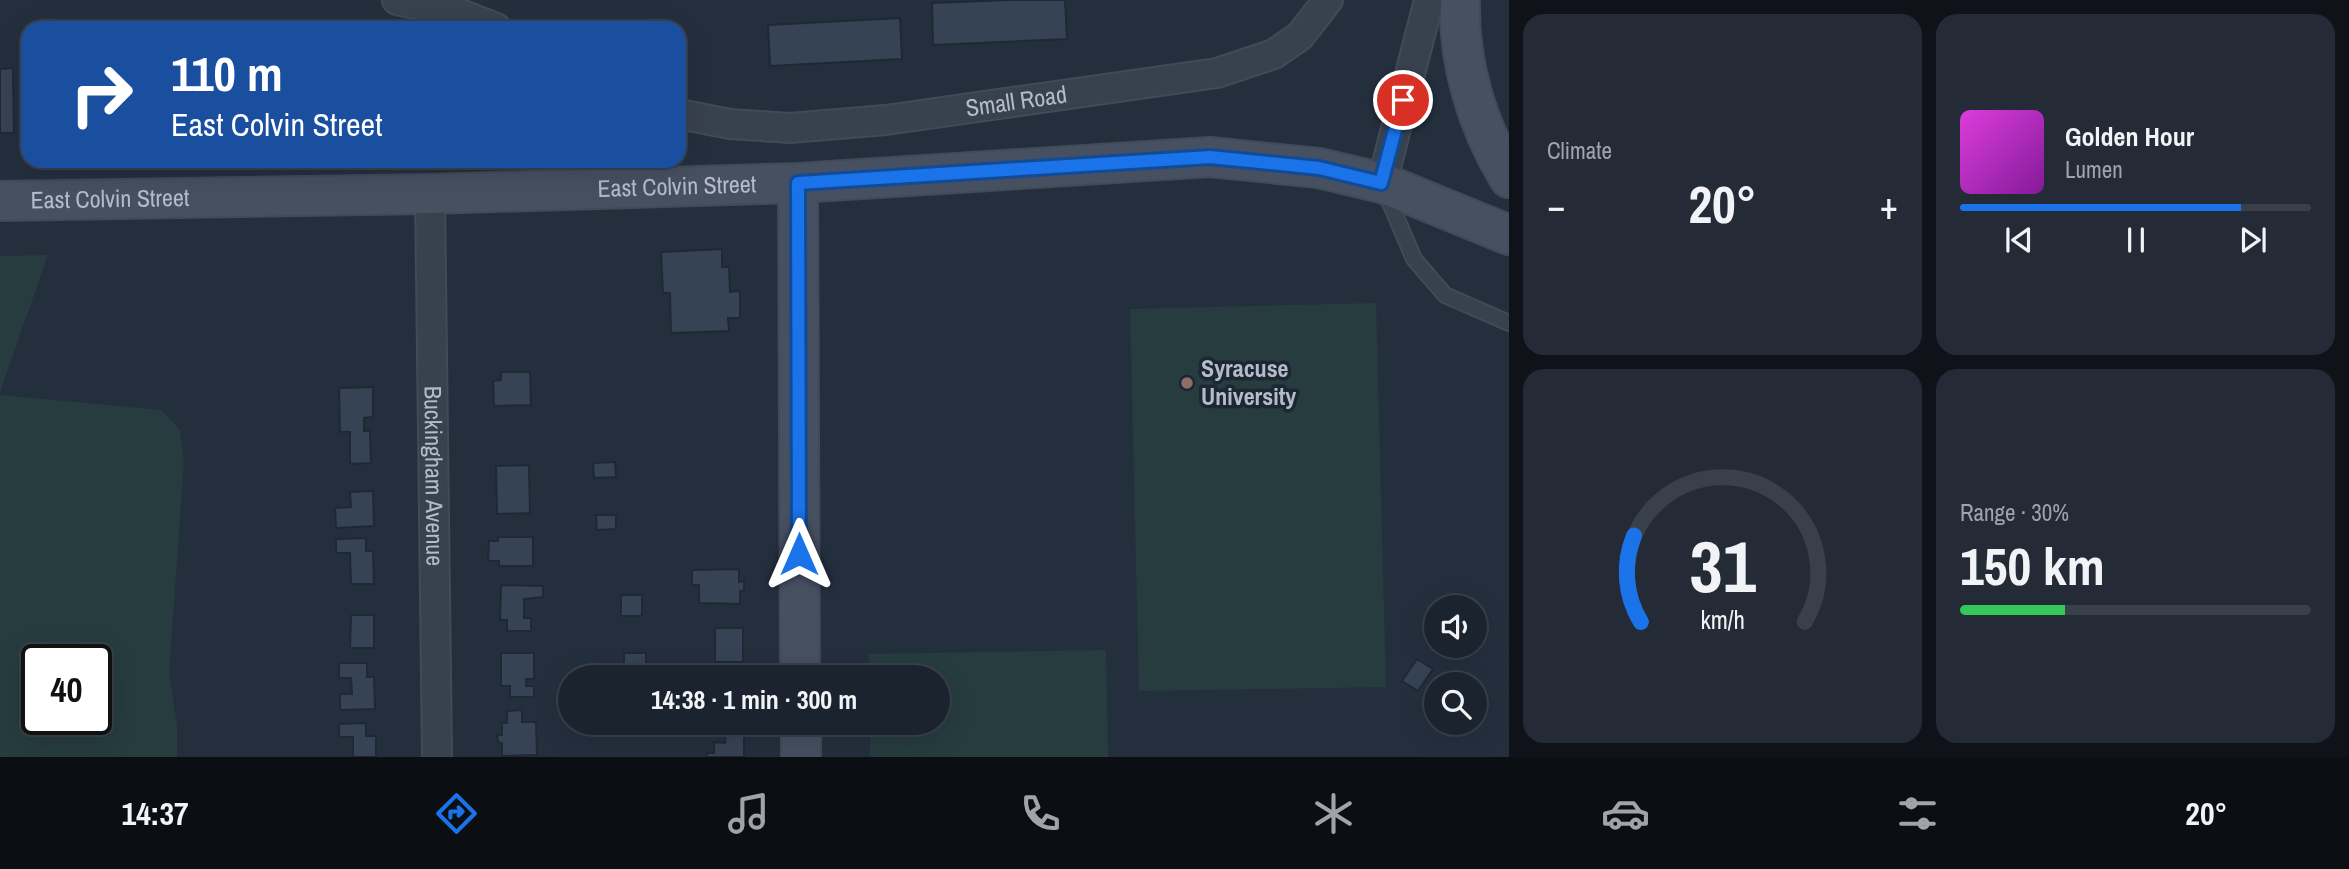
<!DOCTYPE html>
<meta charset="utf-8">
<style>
:root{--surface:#1b232e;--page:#242b36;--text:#f1f3f6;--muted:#a0a4aa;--line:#39404a;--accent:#1a73e8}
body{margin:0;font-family:"Archivo Narrow",sans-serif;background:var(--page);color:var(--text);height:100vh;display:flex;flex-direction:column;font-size:26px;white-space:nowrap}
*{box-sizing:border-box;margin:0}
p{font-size:23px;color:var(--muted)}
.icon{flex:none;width:38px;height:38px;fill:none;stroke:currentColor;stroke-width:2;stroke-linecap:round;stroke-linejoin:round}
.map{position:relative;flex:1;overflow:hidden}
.panel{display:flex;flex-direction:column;gap:14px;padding:14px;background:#0f1319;width:840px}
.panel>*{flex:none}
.top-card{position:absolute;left:21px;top:21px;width:665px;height:147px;border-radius:21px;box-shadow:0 7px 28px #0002,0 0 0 2px var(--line);background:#1a4fa0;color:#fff;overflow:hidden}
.controls{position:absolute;left:1424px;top:595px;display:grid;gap:14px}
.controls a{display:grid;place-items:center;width:63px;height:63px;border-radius:50%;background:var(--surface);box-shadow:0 7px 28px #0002,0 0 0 2px var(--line);font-size:35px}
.speed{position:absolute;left:21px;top:644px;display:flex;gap:14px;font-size:35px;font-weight:700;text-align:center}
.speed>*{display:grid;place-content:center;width:91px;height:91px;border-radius:50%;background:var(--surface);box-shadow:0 7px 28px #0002,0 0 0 2px var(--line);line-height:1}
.speed .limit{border:4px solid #111;border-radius:10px;background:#fff;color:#111}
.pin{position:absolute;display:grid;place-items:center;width:60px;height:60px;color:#fff;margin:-30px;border:4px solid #fff;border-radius:50%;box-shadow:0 2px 7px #0007}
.me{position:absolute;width:77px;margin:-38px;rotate:0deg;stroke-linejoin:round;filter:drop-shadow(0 0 5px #0008)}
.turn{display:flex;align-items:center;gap:24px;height:147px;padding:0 35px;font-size:32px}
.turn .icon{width:91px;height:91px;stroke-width:2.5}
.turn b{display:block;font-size:49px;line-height:60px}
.big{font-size:52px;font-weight:800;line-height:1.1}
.panel .tile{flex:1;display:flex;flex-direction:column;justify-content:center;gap:10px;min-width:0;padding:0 24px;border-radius:21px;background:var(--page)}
.panel .dial{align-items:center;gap:0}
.dial svg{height:182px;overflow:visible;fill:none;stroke:var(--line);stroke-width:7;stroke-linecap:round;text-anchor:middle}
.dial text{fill:var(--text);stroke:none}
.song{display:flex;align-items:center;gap:21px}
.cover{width:84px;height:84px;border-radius:10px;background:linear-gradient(135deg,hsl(300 70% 55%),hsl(290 70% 35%))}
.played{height:7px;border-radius:4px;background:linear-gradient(90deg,var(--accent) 80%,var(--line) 80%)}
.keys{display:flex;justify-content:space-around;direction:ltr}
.heat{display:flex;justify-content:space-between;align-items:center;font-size:38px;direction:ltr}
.charge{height:10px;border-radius:5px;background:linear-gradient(90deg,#34c759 30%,var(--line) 0)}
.panel .tiles{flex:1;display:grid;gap:14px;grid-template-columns:repeat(2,1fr)}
.trip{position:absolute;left:558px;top:665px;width:392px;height:70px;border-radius:35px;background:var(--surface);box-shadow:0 7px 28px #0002,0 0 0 2px var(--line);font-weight:800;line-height:70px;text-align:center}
.menu{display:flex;height:112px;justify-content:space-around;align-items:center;background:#0b0e12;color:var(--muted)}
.menu .icon{width:49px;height:49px}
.menu .on{color:var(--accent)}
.menu b{font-size:32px;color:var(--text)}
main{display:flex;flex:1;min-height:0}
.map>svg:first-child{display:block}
.green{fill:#263c3f;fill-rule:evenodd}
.water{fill:#17263c}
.building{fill:#364354;stroke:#1f2835;stroke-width:2}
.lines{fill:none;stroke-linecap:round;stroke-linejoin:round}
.lane-casing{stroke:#414a57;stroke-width:18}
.street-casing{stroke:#414a57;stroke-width:32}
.secondary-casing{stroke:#414a57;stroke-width:42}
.lane{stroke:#38414e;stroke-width:14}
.street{stroke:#38414e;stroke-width:28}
.secondary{stroke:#465061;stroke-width:38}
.route-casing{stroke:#114b97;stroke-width:18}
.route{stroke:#1a73e8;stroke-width:12}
.education-dot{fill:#8d6e63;stroke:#1d2633;stroke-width:2.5}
.labels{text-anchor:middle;stroke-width:7;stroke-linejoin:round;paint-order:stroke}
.street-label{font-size:24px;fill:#b4bcc9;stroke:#1d2633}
.poi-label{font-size:24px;font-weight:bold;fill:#b4bcc9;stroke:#1d2633;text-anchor:start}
</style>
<main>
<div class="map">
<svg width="1509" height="757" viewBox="0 0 1509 757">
<rect width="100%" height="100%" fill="#242f3e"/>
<path class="green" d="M48,255L0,392V256Z
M1376,303L1386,687L1139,691L1130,309Z
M0,395L161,410L180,430L184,462L169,674L177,725V757H0ZM37,660H96V719H37Z
M1106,650L1108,757H870V723H938V677H869V654Z"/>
<path class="water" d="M104,25L446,28H447H98Z"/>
<path class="building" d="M1008,0H1065L1067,39L933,45L932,3Z
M900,18L902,59L770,66L768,25Z
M13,68L14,133H0V69Z
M722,249V267H729L730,292L740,291V318H728L729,331L671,333L670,293H663L661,252Z
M501,372H530L531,405L494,406L493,381L501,380Z
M373,387V417L364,418V431H370L371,463L350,464V432H340L339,388Z
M615,462L616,477L594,478L593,463Z
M529,465L530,513L497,514L496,466Z
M373,491L374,526L336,528L335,508L351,507L350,492Z
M596,515H616V529L597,530Z
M498,537H533V566H499V561H488L489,541H498Z
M366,538V551H373L374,584H351L350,553H336V539Z
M739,569V582L744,581V591H740V604L699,603V585H692V570Z
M501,585L543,586V597L524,599V618H531V631H507V620H500Z
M621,595H642V616H621Z
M351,615H374V648H350Z
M715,628H743V662H715Z
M501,653H534V679H526V686H534V697H510V686H501Z
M624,653H646V669H624Z
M1417,659L1433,669L1418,691L1402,681Z
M339,663H367V677H374L375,709L340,710V694H352L351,678H339Z
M522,710V722H536L537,755L502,756V743L498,742L497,735H502V723H507V711Z
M366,723V736H376V757H353V737H339V724Z
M726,732L744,733V757H707V753H714V742L725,743Z"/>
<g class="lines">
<g class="lane-casing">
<path id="lane" d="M1385,191L1414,259L1445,295L1509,323"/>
</g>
<g class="street-casing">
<g id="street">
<path d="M397,0L458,13L496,28"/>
<path id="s1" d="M679,114L730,124L790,128L886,120L1217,73L1274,54L1300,36L1328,0"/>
<path d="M1382,183L1429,0"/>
<path id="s2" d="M430,194L437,757"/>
</g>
</g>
<g class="secondary-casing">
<g id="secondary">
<path d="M1460,0C1458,62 1477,125 1509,178"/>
<path d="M798,183L800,677"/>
<path id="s3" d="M0,201L430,194L798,183L1210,157L1319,168L1382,183L1509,235"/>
<path d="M801,723V757"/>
</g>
</g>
<use href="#lane" class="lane"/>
<use href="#street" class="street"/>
<use href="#secondary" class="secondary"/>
</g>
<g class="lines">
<g class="route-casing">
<path id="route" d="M799,554L798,183L1210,157L1319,168L1381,183L1403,100"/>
</g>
<use href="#route" class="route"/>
</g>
<circle class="education-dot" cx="1187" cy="383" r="7"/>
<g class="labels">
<g class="street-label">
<text dy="8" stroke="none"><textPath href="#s1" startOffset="340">Small Road</textPath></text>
<text dy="8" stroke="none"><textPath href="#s3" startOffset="677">East Colvin Street</textPath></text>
<text dy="8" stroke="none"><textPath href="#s3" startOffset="110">East Colvin Street</textPath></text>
<text dy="8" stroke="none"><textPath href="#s2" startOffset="282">Buckingham Avenue</textPath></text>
</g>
<g class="poi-label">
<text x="1201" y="377">Syracuse<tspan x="1201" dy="28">University</tspan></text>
</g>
</g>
</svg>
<div class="controls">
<a><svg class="icon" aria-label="sound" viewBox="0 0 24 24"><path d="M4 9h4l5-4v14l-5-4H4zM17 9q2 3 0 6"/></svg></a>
<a><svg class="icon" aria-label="search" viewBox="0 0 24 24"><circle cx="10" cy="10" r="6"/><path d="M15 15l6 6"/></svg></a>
</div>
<div class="speed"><div class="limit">40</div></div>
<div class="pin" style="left:1403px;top:100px;background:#d93025"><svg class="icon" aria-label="arrive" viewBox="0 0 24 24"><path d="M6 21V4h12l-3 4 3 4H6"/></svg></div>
<svg class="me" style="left:799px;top:554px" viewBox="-20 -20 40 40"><path d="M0-17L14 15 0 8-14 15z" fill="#1a73e8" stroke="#fff" stroke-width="4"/></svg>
<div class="trip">14:38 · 1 min · 300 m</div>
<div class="top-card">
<div class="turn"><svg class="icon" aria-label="right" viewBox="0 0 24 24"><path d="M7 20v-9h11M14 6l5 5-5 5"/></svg><div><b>110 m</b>East Colvin Street</div></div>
</div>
</div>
<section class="panel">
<div class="tiles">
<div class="tile"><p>Climate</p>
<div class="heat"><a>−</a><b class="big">20°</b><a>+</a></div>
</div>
<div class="tile">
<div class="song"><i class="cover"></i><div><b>Golden Hour</b><p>Lumen</p></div></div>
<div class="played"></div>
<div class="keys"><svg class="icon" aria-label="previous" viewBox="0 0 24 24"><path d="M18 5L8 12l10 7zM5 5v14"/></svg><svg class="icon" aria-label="pause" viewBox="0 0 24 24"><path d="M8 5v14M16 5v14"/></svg><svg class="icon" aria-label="next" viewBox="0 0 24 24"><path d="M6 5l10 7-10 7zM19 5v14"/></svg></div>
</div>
<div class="tile dial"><svg viewBox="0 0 100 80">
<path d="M14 69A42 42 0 1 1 86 69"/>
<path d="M14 69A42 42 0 0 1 11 31" stroke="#1a73e8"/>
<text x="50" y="56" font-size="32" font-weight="700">31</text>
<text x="50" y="72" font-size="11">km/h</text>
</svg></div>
<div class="tile"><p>Range · 30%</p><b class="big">150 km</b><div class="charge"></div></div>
</div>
</section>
</main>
<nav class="menu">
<b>14:37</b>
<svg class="icon on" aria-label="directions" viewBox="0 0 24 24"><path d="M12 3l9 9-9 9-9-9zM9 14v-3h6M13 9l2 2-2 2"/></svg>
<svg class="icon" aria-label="music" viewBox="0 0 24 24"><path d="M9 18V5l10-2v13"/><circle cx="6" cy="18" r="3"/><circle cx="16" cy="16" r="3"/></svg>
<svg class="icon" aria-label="phone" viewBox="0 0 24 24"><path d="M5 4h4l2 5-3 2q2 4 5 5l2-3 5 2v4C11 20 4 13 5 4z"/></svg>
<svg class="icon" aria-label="climate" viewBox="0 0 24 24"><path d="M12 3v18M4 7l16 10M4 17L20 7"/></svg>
<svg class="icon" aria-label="car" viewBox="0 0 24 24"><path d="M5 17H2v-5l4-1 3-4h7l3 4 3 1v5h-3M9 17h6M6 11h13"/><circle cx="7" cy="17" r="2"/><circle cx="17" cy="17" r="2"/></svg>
<svg class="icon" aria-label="filters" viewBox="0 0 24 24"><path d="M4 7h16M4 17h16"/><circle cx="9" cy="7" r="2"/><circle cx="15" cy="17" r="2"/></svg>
<b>20°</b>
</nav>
